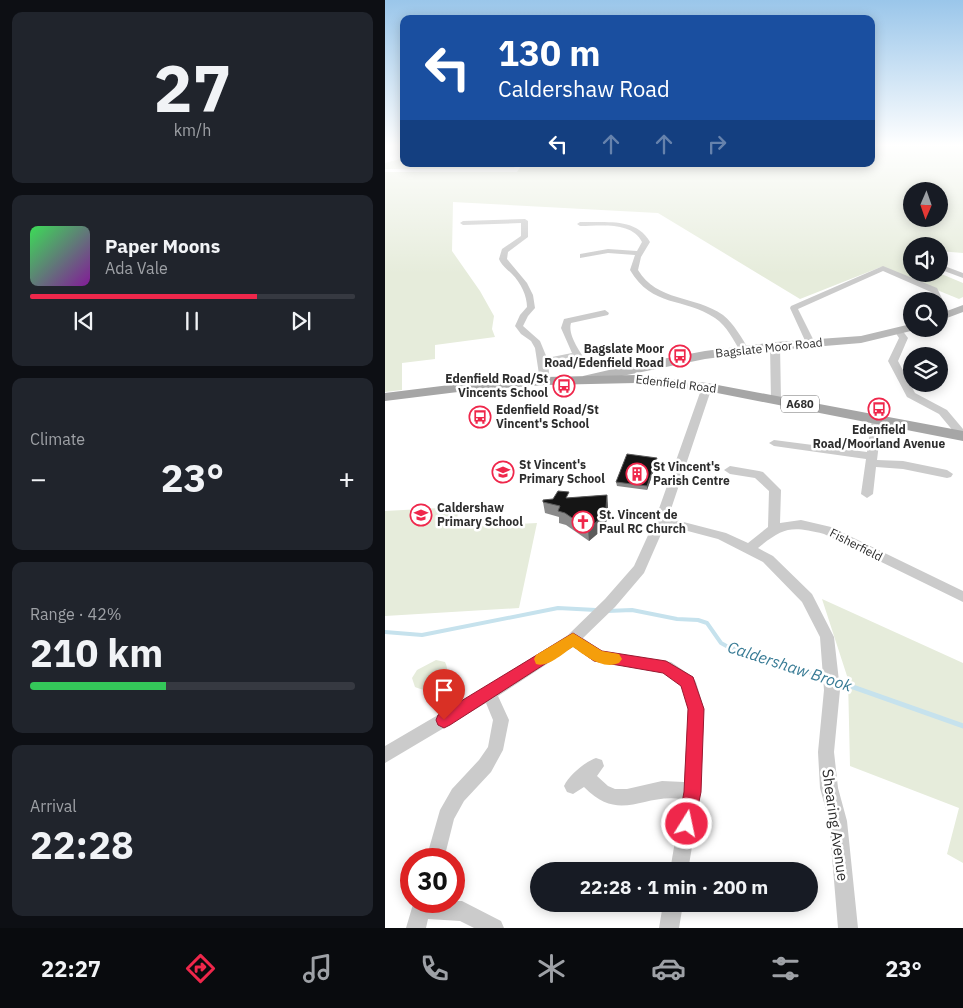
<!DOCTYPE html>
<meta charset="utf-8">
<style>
:root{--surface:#171b24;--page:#20242c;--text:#f1f3f6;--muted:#9ea1a6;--line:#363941;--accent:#ef274b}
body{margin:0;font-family:"IBM Plex Sans",sans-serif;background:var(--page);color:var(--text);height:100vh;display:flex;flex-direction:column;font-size:19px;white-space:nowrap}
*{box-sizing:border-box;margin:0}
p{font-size:16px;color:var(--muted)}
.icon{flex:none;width:28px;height:28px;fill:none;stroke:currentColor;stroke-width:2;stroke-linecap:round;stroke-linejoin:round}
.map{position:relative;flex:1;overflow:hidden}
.sheet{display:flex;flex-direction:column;gap:12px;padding:12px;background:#0d0f14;width:385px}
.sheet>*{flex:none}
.banner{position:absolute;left:15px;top:15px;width:475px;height:152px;border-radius:10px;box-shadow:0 2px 12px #0003;background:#1a4fa0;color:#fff;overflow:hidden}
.needle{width:32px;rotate:182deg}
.buttons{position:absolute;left:518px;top:182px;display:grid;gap:10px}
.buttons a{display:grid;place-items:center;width:45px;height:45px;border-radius:50%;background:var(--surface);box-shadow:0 2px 12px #0003;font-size:25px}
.speed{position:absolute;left:15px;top:848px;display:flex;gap:10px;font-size:25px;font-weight:700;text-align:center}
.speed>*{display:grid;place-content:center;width:65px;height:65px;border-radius:50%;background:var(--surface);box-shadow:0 2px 12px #0003;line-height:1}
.speed .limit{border:8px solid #d22;background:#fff;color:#111}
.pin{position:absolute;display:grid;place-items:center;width:42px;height:42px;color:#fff;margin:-51px -21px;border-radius:50% 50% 50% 0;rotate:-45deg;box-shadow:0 0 5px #0007}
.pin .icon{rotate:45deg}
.me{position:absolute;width:55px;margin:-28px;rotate:10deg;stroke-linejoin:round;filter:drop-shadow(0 0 4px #0008)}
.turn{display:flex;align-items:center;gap:18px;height:105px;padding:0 15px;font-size:22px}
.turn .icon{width:65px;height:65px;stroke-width:2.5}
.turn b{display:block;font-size:35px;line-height:42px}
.lanes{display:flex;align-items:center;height:48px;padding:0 15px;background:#0003;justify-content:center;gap:25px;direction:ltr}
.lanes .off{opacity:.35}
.big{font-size:38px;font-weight:800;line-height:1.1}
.sheet .card{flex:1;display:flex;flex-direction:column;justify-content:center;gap:8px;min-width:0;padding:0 18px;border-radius:10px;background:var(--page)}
.sheet .dial{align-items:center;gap:0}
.dial b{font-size:65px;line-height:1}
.song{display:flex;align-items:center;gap:15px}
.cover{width:60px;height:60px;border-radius:8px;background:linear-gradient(135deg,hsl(130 70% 55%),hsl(290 70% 35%))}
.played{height:5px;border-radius:2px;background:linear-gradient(90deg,var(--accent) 70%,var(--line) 70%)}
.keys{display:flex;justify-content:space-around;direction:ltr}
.heat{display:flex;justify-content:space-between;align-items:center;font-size:28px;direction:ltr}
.charge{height:8px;border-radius:4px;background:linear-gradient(90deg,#34c759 42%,var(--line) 0)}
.trip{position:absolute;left:145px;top:862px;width:288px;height:50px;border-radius:25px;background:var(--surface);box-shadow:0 2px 12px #0003;font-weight:800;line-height:50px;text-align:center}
.menu{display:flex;height:80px;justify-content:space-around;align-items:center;background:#090b0e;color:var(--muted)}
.menu .icon{width:35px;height:35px}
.menu .current{color:var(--accent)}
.menu b{font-size:22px;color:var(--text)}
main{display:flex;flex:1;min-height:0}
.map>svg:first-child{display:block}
.green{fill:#e6ecdb;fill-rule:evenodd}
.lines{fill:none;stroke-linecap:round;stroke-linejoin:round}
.stream-far1{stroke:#c6e2ed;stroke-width:4}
.stream{stroke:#c6e2ed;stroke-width:5}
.street{fill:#cbcbcb;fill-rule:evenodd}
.secondary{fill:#b8b8b8;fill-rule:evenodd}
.primary{fill:#a6a6a6;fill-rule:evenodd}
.wall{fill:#8a8a8a}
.shaded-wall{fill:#5b5b5b}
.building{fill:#151515;stroke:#5b5b5b}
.route{fill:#ef274b;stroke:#9b1931}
.slow{fill:#f59e0b}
.labels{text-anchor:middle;stroke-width:5;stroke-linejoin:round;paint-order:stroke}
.shield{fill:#fff;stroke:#6d6d6d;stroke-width:1}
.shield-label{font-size:11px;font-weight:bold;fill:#2e2e2e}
.street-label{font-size:12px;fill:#2e2e2e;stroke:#fff}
.poi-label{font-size:12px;font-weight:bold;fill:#2e2e2e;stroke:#fff;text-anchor:start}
.near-street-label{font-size:15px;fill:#2e2e2e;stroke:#fff}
.near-water-label{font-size:16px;font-style:italic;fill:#387b95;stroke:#fff}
</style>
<main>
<section class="sheet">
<div class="card dial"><b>27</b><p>km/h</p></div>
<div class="card">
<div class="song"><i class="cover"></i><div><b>Paper Moons</b><p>Ada Vale</p></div></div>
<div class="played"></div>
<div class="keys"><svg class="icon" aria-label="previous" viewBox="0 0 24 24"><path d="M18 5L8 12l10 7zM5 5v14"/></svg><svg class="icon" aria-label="pause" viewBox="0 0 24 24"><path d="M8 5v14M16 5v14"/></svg><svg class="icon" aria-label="next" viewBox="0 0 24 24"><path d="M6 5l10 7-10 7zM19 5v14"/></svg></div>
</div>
<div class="card"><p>Climate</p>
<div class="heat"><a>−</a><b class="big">23°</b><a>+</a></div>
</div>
<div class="card"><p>Range · 42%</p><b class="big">210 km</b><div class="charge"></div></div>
<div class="card"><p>Arrival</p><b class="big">22:28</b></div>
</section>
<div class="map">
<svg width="578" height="928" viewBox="0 0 578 928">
<rect width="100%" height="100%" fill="#fff"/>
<path class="green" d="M486,144H578V253L554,251V246H526L525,261L526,274L554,273L578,283V297L574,299L496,267L415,299L273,213L68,202L67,251L95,291L109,316L107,329L110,337L50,345V359L17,363V390L0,392V172H132L137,164H486ZM526,191H554V219H526Z
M19,158V164H131L129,168L0,169V163Z
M73,507L72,527L152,523L134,608L0,616V511Z
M437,599L578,663V863L562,854L574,808L465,766L463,679Z
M51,660L60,662C67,676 57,690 42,690C38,690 33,688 30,687L27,678L32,670Z"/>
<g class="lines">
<path class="stream-far1" d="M222,611L247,610L292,619L313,620L322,623L336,643L345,648L367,651L440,678
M0,632L37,635L173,608L211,610
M451,681L453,682"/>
<path class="stream" d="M451,681L578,726"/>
<path class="street" d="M140,219L143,221V237L123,252L122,259L142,283L148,295L150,308L143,316L138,326L155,341L162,358L187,353L176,328L179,319L220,310L224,313L223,315L186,323C182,335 197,355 204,365L202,367H196L190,358L163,363L165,381L160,384L155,381L150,348L146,341L136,334L130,326L135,315L142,307C142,296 136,283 127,274C122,269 117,266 114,259L117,249L136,236V223L78,225L75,223L78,221Z
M212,222C232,222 254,222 265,242L256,257L253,270C272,302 310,295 338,315C349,324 357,338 364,350L362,352H356C348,340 342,326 330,318C299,297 267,308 245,270L250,255L223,253L195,258V254L223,249L252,251L257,242C247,221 215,226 195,226L192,224L195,222Z
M554,264L578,273V278L554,269Z
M498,266L552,288L565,315L564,317H558L554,309V301H550L546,292L498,271L413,309L430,343L428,345H422L405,308L406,306Z
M514,329L517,330L523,338L513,361L530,393L562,410L578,429V439L574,438L554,414L522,397L503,361L514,338L510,332Z
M390,343L395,346L396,400L391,403L386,400L385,346Z
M322,384L327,387L283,518L341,533L363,543L383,527L384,491L370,478L345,474L339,470L345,466L374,471L378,472L396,490L395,523L416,520L446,527L578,591V602L439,534C406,526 399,527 373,548L388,556L427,594L449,637L455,690L449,752L453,788L462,821L473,928H453L444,821L435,788L433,752L439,690L435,637L417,602L378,562L333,539L280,525L259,573L230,607L198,638L217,651L286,662L308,677L311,682L319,709L316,792L303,871H285L297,799C256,793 236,824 199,787L188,794L182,792L179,786C184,775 200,762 211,758L217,760L219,766L212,776L223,786L230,789H242L277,781L299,782L303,709L297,686L278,673L209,661L188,647L113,696L124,720L118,750L106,772L79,801L69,819L59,859H41L55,810L67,789L94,760L103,747L108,720L101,703L0,763V746L99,688L183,635L220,599L249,566L270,520L317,387Z
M492,416L497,419L492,460L518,461L562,470L568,474L566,477L562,478L518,469L491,467L488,494L482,498L476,494L481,459L389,446L384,443L389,440L482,452L487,419Z
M29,901H77L116,921L119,928H89L75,921L43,919L41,928H21Z
M278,904H298L294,928H274Z"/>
<path class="secondary" d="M578,305V312L554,321V314Z
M526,324V329H531L530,330L476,343L391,350L320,359L203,383L197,379L198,376L250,364L320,351L391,342L476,336Z"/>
<path class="primary" d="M251,375L322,383L578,431V441L322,391L251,383L160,385L89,390L0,401V393L89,382L160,377Z"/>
</g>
<path class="wall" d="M272,458V462L262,490L232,486L231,482Z
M222,495L223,507L222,520L217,530L204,541L181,525L174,523V517L160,513L158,502L168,499Z"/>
<path class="shaded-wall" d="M272,458V462L262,490V486Z
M222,495L223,507L222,520L217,530L204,541L203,529Z"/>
<path class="building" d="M242,454L272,458L262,486L231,482Z
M173,491L184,492L181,498L222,495L221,508L216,518L203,529L180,513L173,511L175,506L158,502V500L168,499Z"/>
<linearGradient id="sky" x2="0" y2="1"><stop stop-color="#9ac6ea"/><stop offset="0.53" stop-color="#fff"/><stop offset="1" stop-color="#fff" stop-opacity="0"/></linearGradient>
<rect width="578" height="274" fill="url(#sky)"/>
<path class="route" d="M188,633L217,651L281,661L308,677L319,709L316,792L308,830L302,833L296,830L293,824L299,792L303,709L296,686L278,673L209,661L188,646L65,725L59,728L53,725L51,720L53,715Z"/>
<path class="slow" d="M188,633L217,651L234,654L237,659L234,663C217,670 201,656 188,647C178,653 163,668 151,664L149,659L151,655Z"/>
<defs>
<g id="bus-ring" transform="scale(1.125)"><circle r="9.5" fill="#fff" stroke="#ef274b" stroke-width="1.5"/><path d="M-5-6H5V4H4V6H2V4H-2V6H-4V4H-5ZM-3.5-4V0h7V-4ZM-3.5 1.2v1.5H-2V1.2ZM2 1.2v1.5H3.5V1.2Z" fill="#ef274b"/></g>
<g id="school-ring" transform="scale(1.125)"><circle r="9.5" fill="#fff" stroke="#ef274b" stroke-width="1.5"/><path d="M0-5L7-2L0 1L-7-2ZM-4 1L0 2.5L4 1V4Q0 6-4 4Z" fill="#ef274b"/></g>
<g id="building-ring" transform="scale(1.125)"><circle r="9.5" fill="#fff" stroke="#ef274b" stroke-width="1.5"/><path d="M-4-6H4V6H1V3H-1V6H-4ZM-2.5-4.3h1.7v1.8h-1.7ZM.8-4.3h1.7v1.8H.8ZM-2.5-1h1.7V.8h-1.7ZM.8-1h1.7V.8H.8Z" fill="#ef274b"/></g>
<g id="church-ring" transform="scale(1.125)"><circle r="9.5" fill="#fff" stroke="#ef274b" stroke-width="1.5"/><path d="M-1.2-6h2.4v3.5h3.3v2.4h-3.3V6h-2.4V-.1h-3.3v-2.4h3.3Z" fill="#ef274b"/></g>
</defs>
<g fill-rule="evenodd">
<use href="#bus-ring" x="295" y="356"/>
<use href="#bus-ring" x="179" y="386"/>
<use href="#bus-ring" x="494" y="409"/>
<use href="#bus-ring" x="95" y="417"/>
<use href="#school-ring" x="118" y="472"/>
<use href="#building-ring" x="252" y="474"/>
<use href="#school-ring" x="36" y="515"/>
<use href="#church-ring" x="198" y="522"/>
</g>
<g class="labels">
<rect class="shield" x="396" y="395.5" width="38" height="17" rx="4"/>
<g class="shield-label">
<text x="415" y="408">A680</text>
</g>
<g class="street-label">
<text transform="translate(384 348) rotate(-6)" y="4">Bagslate Moor Road</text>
<text transform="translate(291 384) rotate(7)" y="4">Edenfield Road</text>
<text transform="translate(471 545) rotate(27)" y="4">Fisherfield</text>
</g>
<g class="poi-label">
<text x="279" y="353" text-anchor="end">Bagslate Moor<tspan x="279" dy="14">Road/Edenfield Road</tspan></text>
<text x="163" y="383" text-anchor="end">Edenfield Road/St<tspan x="163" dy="14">Vincents School</tspan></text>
<text x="111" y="414">Edenfield Road/St<tspan x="111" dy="14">Vincent's School</tspan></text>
<text x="494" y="434" text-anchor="middle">Edenfield<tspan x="494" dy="14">Road/Moorland Avenue</tspan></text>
<text x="134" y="469">St Vincent's<tspan x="134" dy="14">Primary School</tspan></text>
<text x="268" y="471">St Vincent's<tspan x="268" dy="14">Parish Centre</tspan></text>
<text x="52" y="512">Caldershaw<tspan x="52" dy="14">Primary School</tspan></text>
<text x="214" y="519">St. Vincent de<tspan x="214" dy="14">Paul RC Church</tspan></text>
</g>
<g class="near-street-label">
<text transform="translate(450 825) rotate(82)" y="5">Shearing Avenue</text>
</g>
<g class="near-water-label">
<text transform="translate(405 666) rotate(18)" y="6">Caldershaw Brook</text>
</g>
</g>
</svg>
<div class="buttons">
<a><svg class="needle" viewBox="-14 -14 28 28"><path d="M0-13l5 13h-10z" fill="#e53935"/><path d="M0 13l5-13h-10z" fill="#9ea1a6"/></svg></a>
<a><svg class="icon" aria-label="sound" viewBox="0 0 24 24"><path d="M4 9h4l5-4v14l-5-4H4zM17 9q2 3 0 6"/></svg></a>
<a><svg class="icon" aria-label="search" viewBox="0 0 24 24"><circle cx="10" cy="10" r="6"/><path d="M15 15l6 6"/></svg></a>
<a><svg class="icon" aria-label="layers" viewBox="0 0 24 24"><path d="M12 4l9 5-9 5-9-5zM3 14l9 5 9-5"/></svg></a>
</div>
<div class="speed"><div class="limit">30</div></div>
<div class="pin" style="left:59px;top:720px;background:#d93025"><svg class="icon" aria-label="arrive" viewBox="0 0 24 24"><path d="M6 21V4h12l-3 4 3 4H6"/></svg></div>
<svg class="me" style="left:302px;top:824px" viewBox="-20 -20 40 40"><circle r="17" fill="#ef274b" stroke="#fff" stroke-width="3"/><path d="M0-11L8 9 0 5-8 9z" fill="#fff"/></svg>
<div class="trip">22:28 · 1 min · 200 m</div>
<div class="banner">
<div class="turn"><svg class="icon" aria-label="left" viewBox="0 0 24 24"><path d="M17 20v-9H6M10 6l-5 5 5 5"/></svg><div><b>130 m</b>Caldershaw Road</div></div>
<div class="lanes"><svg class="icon" aria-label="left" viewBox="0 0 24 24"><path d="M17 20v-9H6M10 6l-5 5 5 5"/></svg><svg class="icon off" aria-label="ahead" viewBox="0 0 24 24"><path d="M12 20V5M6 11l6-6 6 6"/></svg><svg class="icon off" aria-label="ahead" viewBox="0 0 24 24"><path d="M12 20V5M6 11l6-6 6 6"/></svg><svg class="icon off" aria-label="right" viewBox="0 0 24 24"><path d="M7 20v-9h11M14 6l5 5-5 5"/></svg></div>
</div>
</div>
</main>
<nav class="menu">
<b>22:27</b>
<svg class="icon current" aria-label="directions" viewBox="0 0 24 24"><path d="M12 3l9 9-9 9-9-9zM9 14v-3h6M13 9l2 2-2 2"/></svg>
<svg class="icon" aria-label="music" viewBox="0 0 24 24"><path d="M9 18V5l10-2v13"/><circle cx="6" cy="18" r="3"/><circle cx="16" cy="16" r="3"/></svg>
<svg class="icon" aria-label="phone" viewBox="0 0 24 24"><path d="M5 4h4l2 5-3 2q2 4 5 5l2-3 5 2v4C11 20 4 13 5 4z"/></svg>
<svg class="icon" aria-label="climate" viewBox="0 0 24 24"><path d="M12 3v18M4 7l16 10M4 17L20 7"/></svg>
<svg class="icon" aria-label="car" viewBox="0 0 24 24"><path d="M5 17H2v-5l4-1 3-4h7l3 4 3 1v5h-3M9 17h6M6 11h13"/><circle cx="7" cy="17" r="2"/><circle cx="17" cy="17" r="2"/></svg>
<svg class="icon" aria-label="filters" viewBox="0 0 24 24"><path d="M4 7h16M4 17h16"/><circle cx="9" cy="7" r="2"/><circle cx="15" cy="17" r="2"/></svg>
<b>23°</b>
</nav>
